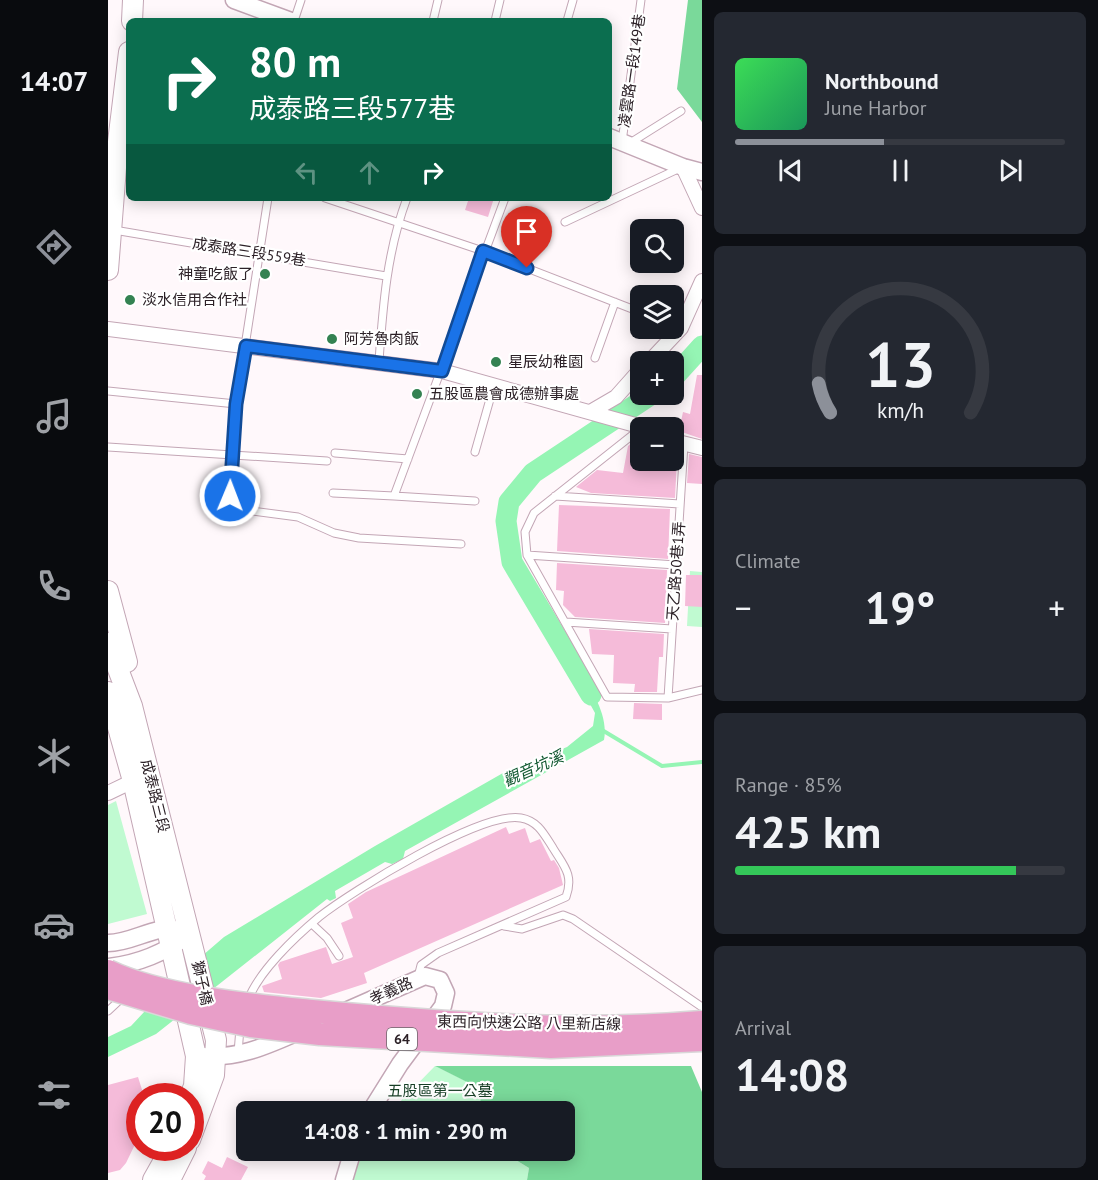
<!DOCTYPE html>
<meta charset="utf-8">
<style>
:root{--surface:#171b24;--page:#242831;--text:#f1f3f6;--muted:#9ea1a6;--line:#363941;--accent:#8c9099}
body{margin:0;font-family:"PT Sans","Noto Sans TC",sans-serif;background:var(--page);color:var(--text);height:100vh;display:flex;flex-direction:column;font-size:22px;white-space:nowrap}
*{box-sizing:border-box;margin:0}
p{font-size:20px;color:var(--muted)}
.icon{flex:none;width:33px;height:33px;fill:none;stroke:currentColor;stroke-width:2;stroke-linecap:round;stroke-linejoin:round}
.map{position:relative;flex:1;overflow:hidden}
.drawer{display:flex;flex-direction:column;gap:12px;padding:12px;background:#0d0f14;width:396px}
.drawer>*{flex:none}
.banner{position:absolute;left:18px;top:18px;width:486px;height:183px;border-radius:9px;box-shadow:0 3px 15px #0003;background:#0b6e4f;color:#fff;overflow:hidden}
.buttons{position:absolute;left:522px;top:219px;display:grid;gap:12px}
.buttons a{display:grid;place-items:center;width:54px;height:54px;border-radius:9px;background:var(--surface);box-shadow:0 3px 15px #0003;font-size:30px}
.speed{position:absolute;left:18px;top:1083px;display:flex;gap:12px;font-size:30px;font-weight:700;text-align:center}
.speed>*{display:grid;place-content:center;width:78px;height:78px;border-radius:50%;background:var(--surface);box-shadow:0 3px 15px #0003;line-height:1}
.speed .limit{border:9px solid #d22;background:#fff;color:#111}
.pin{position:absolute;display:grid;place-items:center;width:51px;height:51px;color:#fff;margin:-62px -26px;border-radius:50% 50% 50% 0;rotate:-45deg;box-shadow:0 0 6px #0007}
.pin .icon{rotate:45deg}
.me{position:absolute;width:66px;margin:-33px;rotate:1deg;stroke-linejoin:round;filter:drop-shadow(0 0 4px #0008)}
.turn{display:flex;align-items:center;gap:21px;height:126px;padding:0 24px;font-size:27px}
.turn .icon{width:78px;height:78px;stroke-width:2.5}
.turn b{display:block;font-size:42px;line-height:51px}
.lanes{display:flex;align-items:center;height:57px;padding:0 24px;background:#0003;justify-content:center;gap:30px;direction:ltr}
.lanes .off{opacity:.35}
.big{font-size:45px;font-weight:700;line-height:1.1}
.drawer .card{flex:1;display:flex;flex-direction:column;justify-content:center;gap:9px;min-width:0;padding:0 21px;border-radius:9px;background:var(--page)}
.drawer .dial{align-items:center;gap:0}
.dial svg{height:156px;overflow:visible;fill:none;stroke:var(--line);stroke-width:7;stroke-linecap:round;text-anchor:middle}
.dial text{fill:var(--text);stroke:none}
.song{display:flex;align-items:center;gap:18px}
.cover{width:72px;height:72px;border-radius:9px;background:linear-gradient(135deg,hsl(130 70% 55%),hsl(150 70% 35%))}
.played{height:6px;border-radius:3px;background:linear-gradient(90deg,var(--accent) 45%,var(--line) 45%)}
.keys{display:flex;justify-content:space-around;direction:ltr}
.heat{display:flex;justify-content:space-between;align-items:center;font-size:33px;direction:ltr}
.charge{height:9px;border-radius:4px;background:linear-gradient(90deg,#34c759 85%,var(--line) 0)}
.trip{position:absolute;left:128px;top:1101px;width:339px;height:60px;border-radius:9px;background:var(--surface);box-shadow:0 3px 15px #0003;font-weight:700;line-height:60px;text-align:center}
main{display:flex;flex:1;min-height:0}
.menu{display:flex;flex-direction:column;width:108px;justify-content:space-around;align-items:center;background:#090b0e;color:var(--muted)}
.menu .icon{width:42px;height:42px}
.menu .on{color:var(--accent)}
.menu b{font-size:27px;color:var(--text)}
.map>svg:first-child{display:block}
.green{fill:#c0fad1}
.forest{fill:#7ad99a}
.water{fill:#95f5b4}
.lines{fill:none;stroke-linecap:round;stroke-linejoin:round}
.stream{stroke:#95f5b4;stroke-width:4}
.river{stroke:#95f5b4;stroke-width:21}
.building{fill:#f5bbd9}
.service-casing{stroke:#c3a6b5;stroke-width:9}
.minor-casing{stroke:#c3a6b5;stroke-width:16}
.tertiary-casing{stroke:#c3a6b5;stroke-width:19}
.secondary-casing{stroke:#c3a6b5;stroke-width:22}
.service{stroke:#fff;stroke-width:7}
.minor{stroke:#fff;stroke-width:14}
.tertiary{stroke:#fff;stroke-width:16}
.secondary{stroke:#fff;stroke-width:20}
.trunk-bridge-casing{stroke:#d9d7d8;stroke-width:25;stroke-linecap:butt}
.trunk-bridge{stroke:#e89ec8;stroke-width:22}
.route-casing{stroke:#114b97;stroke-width:15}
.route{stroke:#1a73e8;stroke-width:10}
.poi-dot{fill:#348252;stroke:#fff;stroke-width:2}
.labels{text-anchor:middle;stroke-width:4.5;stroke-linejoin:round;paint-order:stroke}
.shield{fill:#fff;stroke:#6b6468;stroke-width:1.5}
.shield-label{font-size:14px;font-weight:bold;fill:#2c2127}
.street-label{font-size:15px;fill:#2c2127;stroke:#fff}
.poi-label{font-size:15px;fill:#2c2127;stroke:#fff;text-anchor:start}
.park-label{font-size:15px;fill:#163e25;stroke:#fff}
.water-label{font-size:16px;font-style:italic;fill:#115931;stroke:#fff}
</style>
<main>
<nav class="menu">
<b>14:07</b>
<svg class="icon on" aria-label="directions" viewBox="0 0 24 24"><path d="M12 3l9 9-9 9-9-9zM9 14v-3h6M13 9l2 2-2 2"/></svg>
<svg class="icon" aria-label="music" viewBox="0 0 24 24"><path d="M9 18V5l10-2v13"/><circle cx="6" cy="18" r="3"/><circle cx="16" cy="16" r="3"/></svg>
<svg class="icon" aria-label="phone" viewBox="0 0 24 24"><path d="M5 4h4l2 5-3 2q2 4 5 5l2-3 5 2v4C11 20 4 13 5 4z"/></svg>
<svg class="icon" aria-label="climate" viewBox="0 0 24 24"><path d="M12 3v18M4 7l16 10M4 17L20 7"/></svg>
<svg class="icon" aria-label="car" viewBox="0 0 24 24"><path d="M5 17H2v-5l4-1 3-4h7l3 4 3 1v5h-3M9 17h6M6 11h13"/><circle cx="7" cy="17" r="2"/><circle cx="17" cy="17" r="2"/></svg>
<svg class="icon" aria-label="filters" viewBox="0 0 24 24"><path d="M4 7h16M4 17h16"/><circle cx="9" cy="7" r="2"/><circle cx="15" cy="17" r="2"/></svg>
</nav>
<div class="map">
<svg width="594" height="1180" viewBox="0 0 594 1180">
<rect width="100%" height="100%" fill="#fff8fb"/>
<path class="green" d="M582,571L594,572V627L579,626Z
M8,801L39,914L0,924V805Z
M327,1066L374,1089L372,1111L282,1112Z
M254,1151H393L421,1168L419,1180H245Z"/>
<path class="forest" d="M580,0H594V122L569,89Z
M327,1066H583L594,1092V1180H419L421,1168L393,1151L456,1150V1112L372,1111L373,1089Z"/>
<path class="water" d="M471,667C482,689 501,714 496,740L297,851L295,859L284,864L277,862L227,891L228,898L222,901L219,899L48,1034L0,1057V1037L23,1026L65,981L116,937L267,846L395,773L459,747L485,726L487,713L466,675Z"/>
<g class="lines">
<path class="stream" d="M494,730L554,766L594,762"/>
<path class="river" d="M566,377L594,346
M483,695L404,562L398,521L401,502L425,473L544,394"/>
</g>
<path class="building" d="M361,198H386L380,217L357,210Z
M589,375H594V439L571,431L575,412L582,414Z
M532,436V460H569L567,498L483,493L468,487L489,470L515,473L520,446Z
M581,454L594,457V484L579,483Z
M451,505L562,509L560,559L449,551Z
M449,563L559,570L557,623L467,617L455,605L456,591L448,590Z
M578,575H594V607L577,606Z
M481,629L556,634L555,657H551L549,692H526L527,684L505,683L506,655L484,654Z
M526,703L554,704V720L525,719Z
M398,827L401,834L417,828L422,843L432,839L443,861L446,860L451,868L455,885L256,973L259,983L213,998L156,992L154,986L174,979L170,965L172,962L218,947L224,964L245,957L233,923L245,918L240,904L258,892Z
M30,1077L36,1096H32V1134L18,1163L12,1170L0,1173V1085Z
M119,1157L140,1167L133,1180H96L98,1176L94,1173L100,1161L114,1168Z"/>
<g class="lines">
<g class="service-casing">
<path id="service" d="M186,21L193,0
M325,21L330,0
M387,21L392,0
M459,21L465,0
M514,142L533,0
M522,143L573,111
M160,198L128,404L122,496L128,509L190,517L226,533L251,538L353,544
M217,198L375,251L532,312
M457,222L572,168
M6,230L278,276
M487,358L507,302
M271,361C275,305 279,251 299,198
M0,391L128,404
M532,429L426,513L417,532L419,555L499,697L560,698L594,690
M0,447L219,461
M367,452L386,385
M227,453L300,459
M225,493L286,496
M447,496L572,504
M367,501L286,496L397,198
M419,555L568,565
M458,622L564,629
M560,698L576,444
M204,924L219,938L231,956
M396,926L414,929L455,915L465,919L594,1007
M140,1000C151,971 187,937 211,917C244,891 373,811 413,818C430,821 436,834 445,848C456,866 466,875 458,897L330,953L313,965L310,977
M0,1011L16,996
M130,1053L132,1028"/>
</g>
<g class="minor-casing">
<path id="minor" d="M575,167L594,208
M0,329L334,371L538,428
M541,362L573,328L594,281
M484,411L508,397L532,370
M566,441L594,448
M0,793L25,781"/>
</g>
<g class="tertiary-casing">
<path id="tertiary" d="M126,0L183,21
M501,137L575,167L594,172
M0,943C25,943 48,924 70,930
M0,967C30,964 58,952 82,934
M233,1013L317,976L332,980L338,993L335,1006L292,1064L262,1112
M94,1056C130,1059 158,1046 190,1032
M236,1180L245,1150"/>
</g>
<g class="secondary-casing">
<path id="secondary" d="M24,21L25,0
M0,270L10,142L21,52
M0,591L19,662
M0,643L24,706L108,1040L106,1075L82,1140
M0,692L25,781L88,1056L86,1086L82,1096
M45,1180L63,1148
M62,1180L78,1148"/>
</g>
<use href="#service" class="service"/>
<use href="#minor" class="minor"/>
<use href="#tertiary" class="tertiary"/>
<use href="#secondary" class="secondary"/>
<g class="trunk-bridge-casing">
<path id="trunk-bridge" d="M0,971C55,997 144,1005 204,1011C333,1023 465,1033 594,1022
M0,988L83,1013L143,1026L212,1034L443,1047L594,1040"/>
</g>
<use href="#trunk-bridge" class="trunk-bridge"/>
</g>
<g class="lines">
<g class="route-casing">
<path id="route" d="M122,496L128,404L138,346L334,371L375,251L419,268"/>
</g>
<use href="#route" class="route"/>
</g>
<g class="poi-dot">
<circle cx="157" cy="274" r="6"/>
<circle cx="22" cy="300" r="6"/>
<circle cx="224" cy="339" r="6"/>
<circle cx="388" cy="362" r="6"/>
<circle cx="309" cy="394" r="6"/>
</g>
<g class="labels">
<rect class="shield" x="279" y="1028" width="30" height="22" rx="4.5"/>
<g class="shield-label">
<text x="294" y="1044">64</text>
</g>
<g class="street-label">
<text transform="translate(524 71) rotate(-82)" y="5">凌雲路一段149巷</text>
<text transform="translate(141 252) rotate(9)" y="5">成泰路三段559巷</text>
<text transform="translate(568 571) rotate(-86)" y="5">天乙路50巷1弄</text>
<text transform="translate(47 796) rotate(76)" y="5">成泰路三段</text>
<text transform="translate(94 983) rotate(77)" y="5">獅子橋</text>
<text transform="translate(283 991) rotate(-24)" y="5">孝義路</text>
<text transform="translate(421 1023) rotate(1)" y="5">東西向快速公路 八里新店線</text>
</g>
<g class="poi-label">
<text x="145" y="279" text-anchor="end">神童吃飯了</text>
<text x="34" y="305">淡水信用合作社</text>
<text x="236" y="344">阿芳魯肉飯</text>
<text x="400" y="367">星辰幼稚園</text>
<text x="321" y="399">五股區農會成德辦事處</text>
</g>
<g class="park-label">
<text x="332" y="1096">五股區第一公墓</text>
</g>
<g class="water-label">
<text transform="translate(425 768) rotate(-24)" y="6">觀音坑溪</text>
</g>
</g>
</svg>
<div class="buttons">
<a><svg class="icon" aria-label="search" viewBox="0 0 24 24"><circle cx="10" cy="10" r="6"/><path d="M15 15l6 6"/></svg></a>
<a><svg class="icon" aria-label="layers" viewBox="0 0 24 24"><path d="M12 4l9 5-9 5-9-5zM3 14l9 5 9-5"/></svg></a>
<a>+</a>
<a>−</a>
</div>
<div class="speed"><div class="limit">20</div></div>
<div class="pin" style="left:419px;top:268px;background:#d93025"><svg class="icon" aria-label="arrive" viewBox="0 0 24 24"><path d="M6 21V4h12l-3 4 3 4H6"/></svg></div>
<svg class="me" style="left:122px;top:496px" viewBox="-20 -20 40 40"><circle r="17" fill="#1a73e8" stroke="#fff" stroke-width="3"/><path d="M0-11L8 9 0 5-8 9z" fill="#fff"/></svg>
<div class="trip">14:08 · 1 min · 290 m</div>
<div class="banner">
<div class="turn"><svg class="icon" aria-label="right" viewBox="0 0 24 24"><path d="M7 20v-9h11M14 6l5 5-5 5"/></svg><div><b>80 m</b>成泰路三段577巷</div></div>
<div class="lanes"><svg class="icon off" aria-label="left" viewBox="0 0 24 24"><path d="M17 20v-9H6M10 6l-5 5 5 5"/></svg><svg class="icon off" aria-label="ahead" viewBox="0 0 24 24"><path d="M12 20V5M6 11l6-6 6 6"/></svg><svg class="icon" aria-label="right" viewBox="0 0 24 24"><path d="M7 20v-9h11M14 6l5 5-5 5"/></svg></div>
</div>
</div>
<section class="drawer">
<div class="card">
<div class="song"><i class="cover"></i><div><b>Northbound</b><p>June Harbor</p></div></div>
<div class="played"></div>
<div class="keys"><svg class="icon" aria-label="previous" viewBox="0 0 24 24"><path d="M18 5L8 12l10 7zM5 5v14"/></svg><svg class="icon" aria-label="pause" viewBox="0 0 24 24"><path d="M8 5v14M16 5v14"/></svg><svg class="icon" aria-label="next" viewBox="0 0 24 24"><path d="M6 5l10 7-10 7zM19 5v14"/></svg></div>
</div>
<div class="card dial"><svg viewBox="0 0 100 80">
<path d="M14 69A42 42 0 1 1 86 69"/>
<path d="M14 69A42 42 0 0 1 8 54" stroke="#8c9099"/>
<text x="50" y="56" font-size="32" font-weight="700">13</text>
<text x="50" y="72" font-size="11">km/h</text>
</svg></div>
<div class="card"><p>Climate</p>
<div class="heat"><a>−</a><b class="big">19°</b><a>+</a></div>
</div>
<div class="card"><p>Range · 85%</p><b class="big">425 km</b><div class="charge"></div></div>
<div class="card"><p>Arrival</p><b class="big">14:08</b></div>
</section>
</main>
